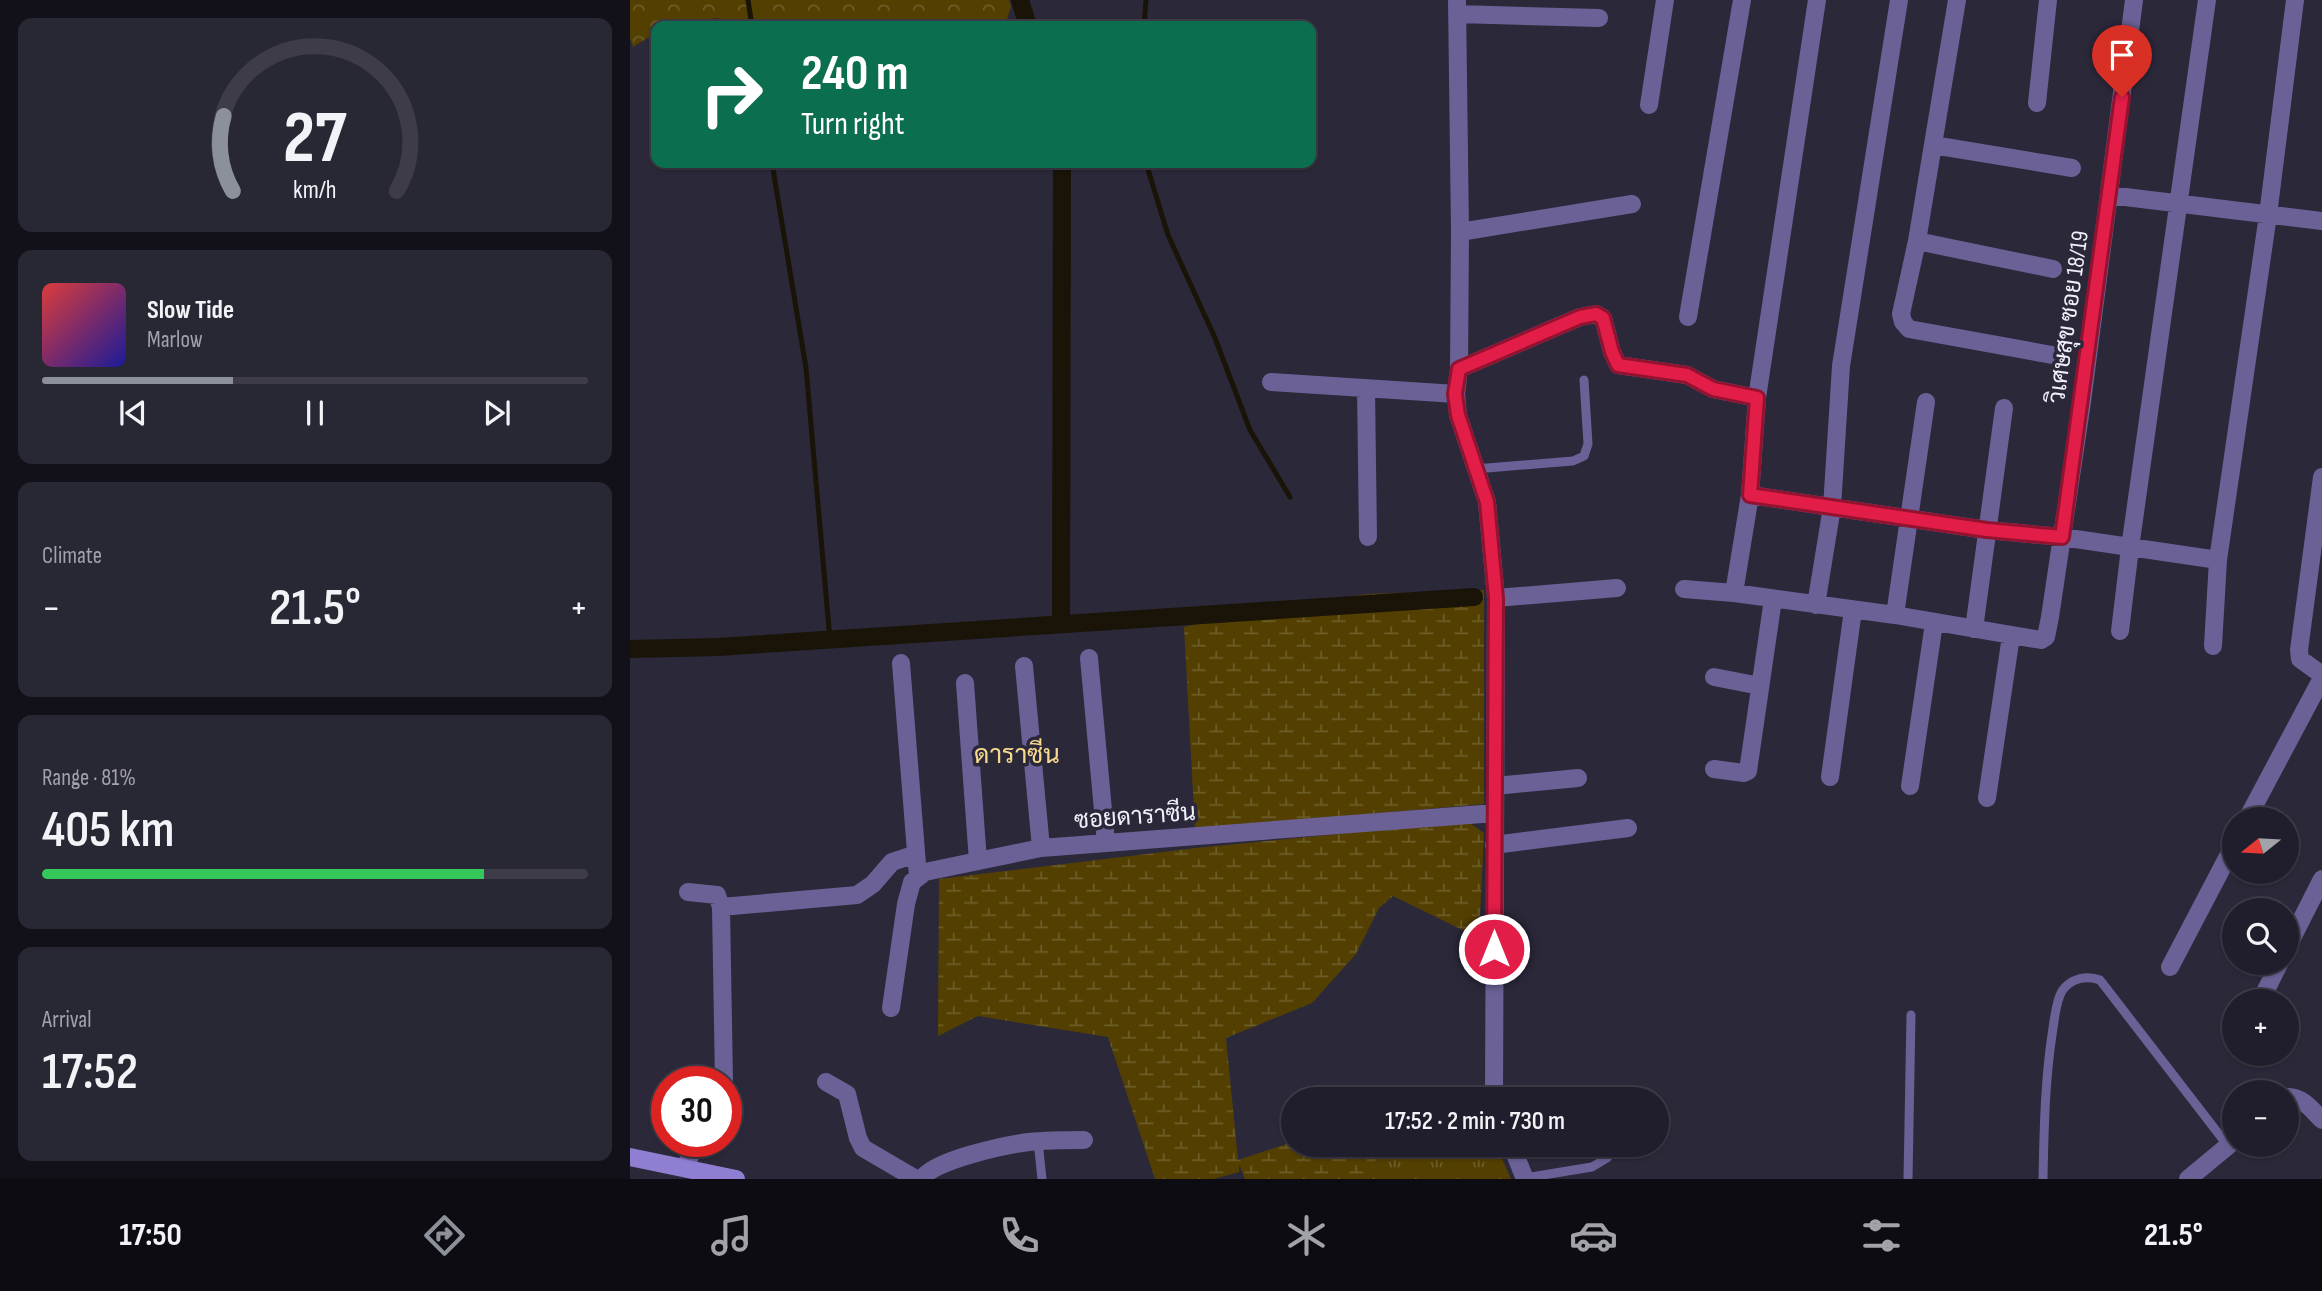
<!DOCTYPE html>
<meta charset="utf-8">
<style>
:root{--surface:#201e2c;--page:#282734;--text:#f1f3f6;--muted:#a2a2a9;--line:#3d3c48;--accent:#8c9099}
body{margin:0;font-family:"Sofia Sans Condensed",Sarabun,sans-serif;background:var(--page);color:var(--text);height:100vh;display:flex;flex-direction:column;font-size:26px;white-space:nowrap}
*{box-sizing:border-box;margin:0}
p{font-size:23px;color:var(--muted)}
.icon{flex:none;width:38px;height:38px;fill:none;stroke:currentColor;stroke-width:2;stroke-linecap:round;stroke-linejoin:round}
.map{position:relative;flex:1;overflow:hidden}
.side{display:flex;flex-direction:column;gap:18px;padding:18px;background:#121018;width:630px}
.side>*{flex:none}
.top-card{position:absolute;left:21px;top:21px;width:665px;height:147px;border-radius:14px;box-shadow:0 2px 5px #0004,0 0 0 2px var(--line);background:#0b6e4f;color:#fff;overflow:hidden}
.needle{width:46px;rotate:252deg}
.fabs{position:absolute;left:1592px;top:807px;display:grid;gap:14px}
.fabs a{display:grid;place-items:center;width:77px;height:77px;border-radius:50%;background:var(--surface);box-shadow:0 2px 5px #0004,0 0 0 2px var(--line);font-size:35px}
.speed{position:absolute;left:21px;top:1066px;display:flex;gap:14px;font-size:35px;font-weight:700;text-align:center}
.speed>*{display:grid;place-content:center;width:91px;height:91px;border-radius:50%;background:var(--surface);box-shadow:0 2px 5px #0004,0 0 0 2px var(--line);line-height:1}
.speed .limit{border:10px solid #d22;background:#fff;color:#111}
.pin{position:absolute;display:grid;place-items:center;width:60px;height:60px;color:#fff;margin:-72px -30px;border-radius:50% 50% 50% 0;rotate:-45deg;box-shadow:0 0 7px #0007}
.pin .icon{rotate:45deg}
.me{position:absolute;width:77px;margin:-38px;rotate:0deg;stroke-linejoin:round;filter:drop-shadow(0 0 5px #0008)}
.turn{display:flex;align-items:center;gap:24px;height:147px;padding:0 35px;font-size:32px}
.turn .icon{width:91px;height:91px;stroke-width:2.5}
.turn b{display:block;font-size:49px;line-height:60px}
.big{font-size:52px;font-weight:600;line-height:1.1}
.side .widget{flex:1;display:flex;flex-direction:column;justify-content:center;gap:10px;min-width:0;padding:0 24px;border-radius:14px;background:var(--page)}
.side .dial{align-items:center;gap:0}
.dial svg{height:182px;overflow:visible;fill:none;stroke:var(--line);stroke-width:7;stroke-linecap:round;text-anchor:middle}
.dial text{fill:var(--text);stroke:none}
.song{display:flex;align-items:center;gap:21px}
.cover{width:84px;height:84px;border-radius:10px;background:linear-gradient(135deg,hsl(0 70% 55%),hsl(240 70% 35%))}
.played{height:7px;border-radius:4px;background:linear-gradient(90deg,var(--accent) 35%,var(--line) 35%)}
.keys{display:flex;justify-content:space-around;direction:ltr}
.heat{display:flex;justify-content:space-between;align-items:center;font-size:38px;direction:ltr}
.charge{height:10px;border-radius:5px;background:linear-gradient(90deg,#34c759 81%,var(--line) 0)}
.trip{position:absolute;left:651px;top:1087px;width:388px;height:70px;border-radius:35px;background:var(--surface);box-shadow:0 2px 5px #0004,0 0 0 2px var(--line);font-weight:600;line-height:70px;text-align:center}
.menu{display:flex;height:112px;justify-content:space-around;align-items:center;background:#0d0c12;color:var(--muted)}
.menu .icon{width:49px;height:49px}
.menu .selected{color:var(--accent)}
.menu b{font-size:32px;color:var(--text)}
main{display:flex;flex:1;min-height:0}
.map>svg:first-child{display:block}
.grass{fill:url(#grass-tufts)}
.forest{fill:url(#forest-crowns)}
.wetland{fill:url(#wetland-marsh)}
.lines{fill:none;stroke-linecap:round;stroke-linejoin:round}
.stream{stroke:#191407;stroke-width:5}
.canal{stroke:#191407;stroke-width:18}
.lane{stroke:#6b6196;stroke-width:9}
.street{stroke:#6b6196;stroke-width:18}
.secondary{stroke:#907ed3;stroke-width:18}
.route-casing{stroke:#92132f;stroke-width:18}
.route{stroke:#e11d48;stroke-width:12}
.labels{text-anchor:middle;stroke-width:7;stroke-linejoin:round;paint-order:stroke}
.street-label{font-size:24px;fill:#f1effb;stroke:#2b283a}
.neighbourhood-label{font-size:26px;fill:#f6d98d;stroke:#2b283a}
</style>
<main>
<section class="side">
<div class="widget dial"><svg viewBox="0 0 100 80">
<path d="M14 69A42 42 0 1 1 86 69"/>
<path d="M14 69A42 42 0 0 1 10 36" stroke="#8c9099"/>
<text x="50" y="56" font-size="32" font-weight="700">27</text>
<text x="50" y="72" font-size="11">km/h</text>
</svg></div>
<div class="widget">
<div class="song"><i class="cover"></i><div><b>Slow Tide</b><p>Marlow</p></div></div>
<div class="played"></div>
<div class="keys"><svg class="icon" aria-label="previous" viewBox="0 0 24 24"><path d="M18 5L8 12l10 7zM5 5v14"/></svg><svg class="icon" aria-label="pause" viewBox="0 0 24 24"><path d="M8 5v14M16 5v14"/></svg><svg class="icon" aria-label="next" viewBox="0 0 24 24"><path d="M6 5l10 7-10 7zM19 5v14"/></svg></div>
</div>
<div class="widget"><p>Climate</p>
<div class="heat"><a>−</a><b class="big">21.5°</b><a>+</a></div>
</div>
<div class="widget"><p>Range · 81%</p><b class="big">405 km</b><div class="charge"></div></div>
<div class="widget"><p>Arrival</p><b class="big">17:52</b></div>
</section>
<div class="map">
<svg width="1692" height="1179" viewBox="0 0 1692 1179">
<defs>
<pattern id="grass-tufts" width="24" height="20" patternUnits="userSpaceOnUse" patternTransform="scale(1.75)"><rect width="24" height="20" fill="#534001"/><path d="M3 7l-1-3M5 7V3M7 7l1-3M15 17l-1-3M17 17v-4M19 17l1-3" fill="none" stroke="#6c5c27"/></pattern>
<pattern id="forest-crowns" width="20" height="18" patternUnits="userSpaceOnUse" patternTransform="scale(1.75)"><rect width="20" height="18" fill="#534001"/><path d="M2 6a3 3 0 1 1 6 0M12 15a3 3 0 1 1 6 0" fill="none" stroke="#6c5c27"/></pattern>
<pattern id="wetland-marsh" width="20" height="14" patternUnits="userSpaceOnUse" patternTransform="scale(1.75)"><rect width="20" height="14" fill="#534001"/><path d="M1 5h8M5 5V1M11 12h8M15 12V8" fill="none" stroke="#6c5c27"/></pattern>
</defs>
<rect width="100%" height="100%" fill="#2b283a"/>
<path class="grass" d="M841,1088L846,1099H785Z
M740,1145H866L881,1179H752Z"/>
<path class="forest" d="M0,0H379L381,6L375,26H119L87,18L44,26H26V33L3,47L0,38Z"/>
<path class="wetland" d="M854,590V804L565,829L554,627L616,613L736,594Z
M837,821L854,833L849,938L763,896L749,908L726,954L682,1003L596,1038L608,1160L663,1142V1144L740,1145L752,1179H615L609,1164V1172L584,1179H525L478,1037L348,1016L308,1036L309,879L566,848Z"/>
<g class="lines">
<path class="stream" d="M118,0L122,26
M514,26L516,0
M142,163L176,368L200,640
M516,163L538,235L585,338L620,430L660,497"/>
<path class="canal" d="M390,0L398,26
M431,624L432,163
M0,649L88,647L844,597"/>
<path class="lane" d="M845,469L943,461L954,456L958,444L954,380
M408,1141L412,1179
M895,1178L962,1167L977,1158L983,1150
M1278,1179L1281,1015
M1413,1179C1414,1128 1415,1078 1423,1028C1425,1016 1426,1001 1432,991C1441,978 1457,975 1470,980L1598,1146"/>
<path class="street" d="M827,0L830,232L829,369L826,394L828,415L857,502L866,598L864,1099
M1187,0L1127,398L1120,495L1104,593L1265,615L1411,640L1416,637L1420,617L1452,402L1504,0
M1327,0L1287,241L1271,314L1273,322L1279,329L1422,355
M827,14L969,18
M1407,103L1418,0
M1019,105L1035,0
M1303,145L1442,168
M1479,195L1692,221
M830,232L1002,204
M1287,241L1423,269
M1058,317L1112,0
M829,369L950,317L966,314L973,318L982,352L988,365L1057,375L1083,389L1127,398
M641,382L826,394
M736,388L738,537
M1692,477L1669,650L1670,659L1692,675
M1120,495L1357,530L1432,537L1588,560
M1054,589L1104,593
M866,598L987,588
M1186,605L1202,507L1211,366L1269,0
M1265,615L1296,402
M1344,629L1374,408
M1490,631L1500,548L1577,0
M1583,646L1588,560L1638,215L1665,0
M459,658L476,843
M271,663L288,877
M394,666L411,848
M1084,677L1130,686
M335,683L348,861
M1084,769L1114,773L1118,771L1143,599
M1200,777L1223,610
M865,786L948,778
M1280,786L1304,623
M1357,798L1381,636
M1617,819L1692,678
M864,845L998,828
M58,892L87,895L91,907L94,1082
M91,907L227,895L243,884L262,862L286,854
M1657,948L1692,879
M1540,967L1605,843
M1636,990L1650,962
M261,1008L276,904L282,882L295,872L411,848L865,813
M196,1082L217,1094L228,1138L233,1148L286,1179
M1657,1097C1672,1096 1682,1110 1692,1120
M881,1144L895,1179
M55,1167L67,1141
M292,1179C303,1160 376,1145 399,1142C418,1140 436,1140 454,1140
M1558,1179L1605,1140"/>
<path class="secondary" d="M0,1157L106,1179"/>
</g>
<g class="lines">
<g class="route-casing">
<path id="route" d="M864,949L866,598L857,502L828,415L825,394L829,369L950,317L966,314L973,318L982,352L988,365L1057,375L1083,389L1127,398L1120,495L1357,530L1432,537L1492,97"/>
</g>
<use href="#route" class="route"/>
</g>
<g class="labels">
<g class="street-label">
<text transform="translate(1438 317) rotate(-82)" y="8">วิเศษสุข ซอย 18/19</text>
<text transform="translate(505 816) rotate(-4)" y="8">ซอยดาราซีน</text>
</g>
<g class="neighbourhood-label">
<text x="387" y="763">ดาราซีน</text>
</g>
</g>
</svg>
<div class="fabs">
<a><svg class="needle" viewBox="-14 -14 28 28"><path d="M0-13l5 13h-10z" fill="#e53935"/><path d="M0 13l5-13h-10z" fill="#a2a2a9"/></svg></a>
<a><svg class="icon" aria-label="search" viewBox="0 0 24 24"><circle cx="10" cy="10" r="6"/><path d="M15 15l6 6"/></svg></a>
<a>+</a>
<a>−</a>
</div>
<div class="speed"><div class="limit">30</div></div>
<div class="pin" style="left:1492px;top:97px;background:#d93025"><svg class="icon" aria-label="arrive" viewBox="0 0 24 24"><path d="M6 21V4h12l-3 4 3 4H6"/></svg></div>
<svg class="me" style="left:864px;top:949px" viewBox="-20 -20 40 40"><circle r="17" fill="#e11d48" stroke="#fff" stroke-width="3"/><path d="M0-11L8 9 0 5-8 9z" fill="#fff"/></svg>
<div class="trip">17:52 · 2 min · 730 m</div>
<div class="top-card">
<div class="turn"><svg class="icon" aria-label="right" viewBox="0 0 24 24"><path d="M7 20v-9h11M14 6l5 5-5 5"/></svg><div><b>240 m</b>Turn right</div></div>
</div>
</div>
</main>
<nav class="menu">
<b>17:50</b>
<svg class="icon selected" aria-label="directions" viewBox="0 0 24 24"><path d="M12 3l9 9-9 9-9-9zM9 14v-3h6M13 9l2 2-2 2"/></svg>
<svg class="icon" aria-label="music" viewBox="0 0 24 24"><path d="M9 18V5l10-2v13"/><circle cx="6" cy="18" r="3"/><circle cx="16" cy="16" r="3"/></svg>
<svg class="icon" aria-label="phone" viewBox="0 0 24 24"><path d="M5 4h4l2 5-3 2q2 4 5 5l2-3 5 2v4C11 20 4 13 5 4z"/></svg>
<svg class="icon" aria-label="climate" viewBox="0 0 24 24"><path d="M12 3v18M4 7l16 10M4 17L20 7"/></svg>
<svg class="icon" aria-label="car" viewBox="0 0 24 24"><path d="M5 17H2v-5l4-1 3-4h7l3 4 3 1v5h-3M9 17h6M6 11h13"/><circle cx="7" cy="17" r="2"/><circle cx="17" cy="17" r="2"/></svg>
<svg class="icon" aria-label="filters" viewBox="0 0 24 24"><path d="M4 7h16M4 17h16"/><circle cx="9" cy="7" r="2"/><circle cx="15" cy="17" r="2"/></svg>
<b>21.5°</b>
</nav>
